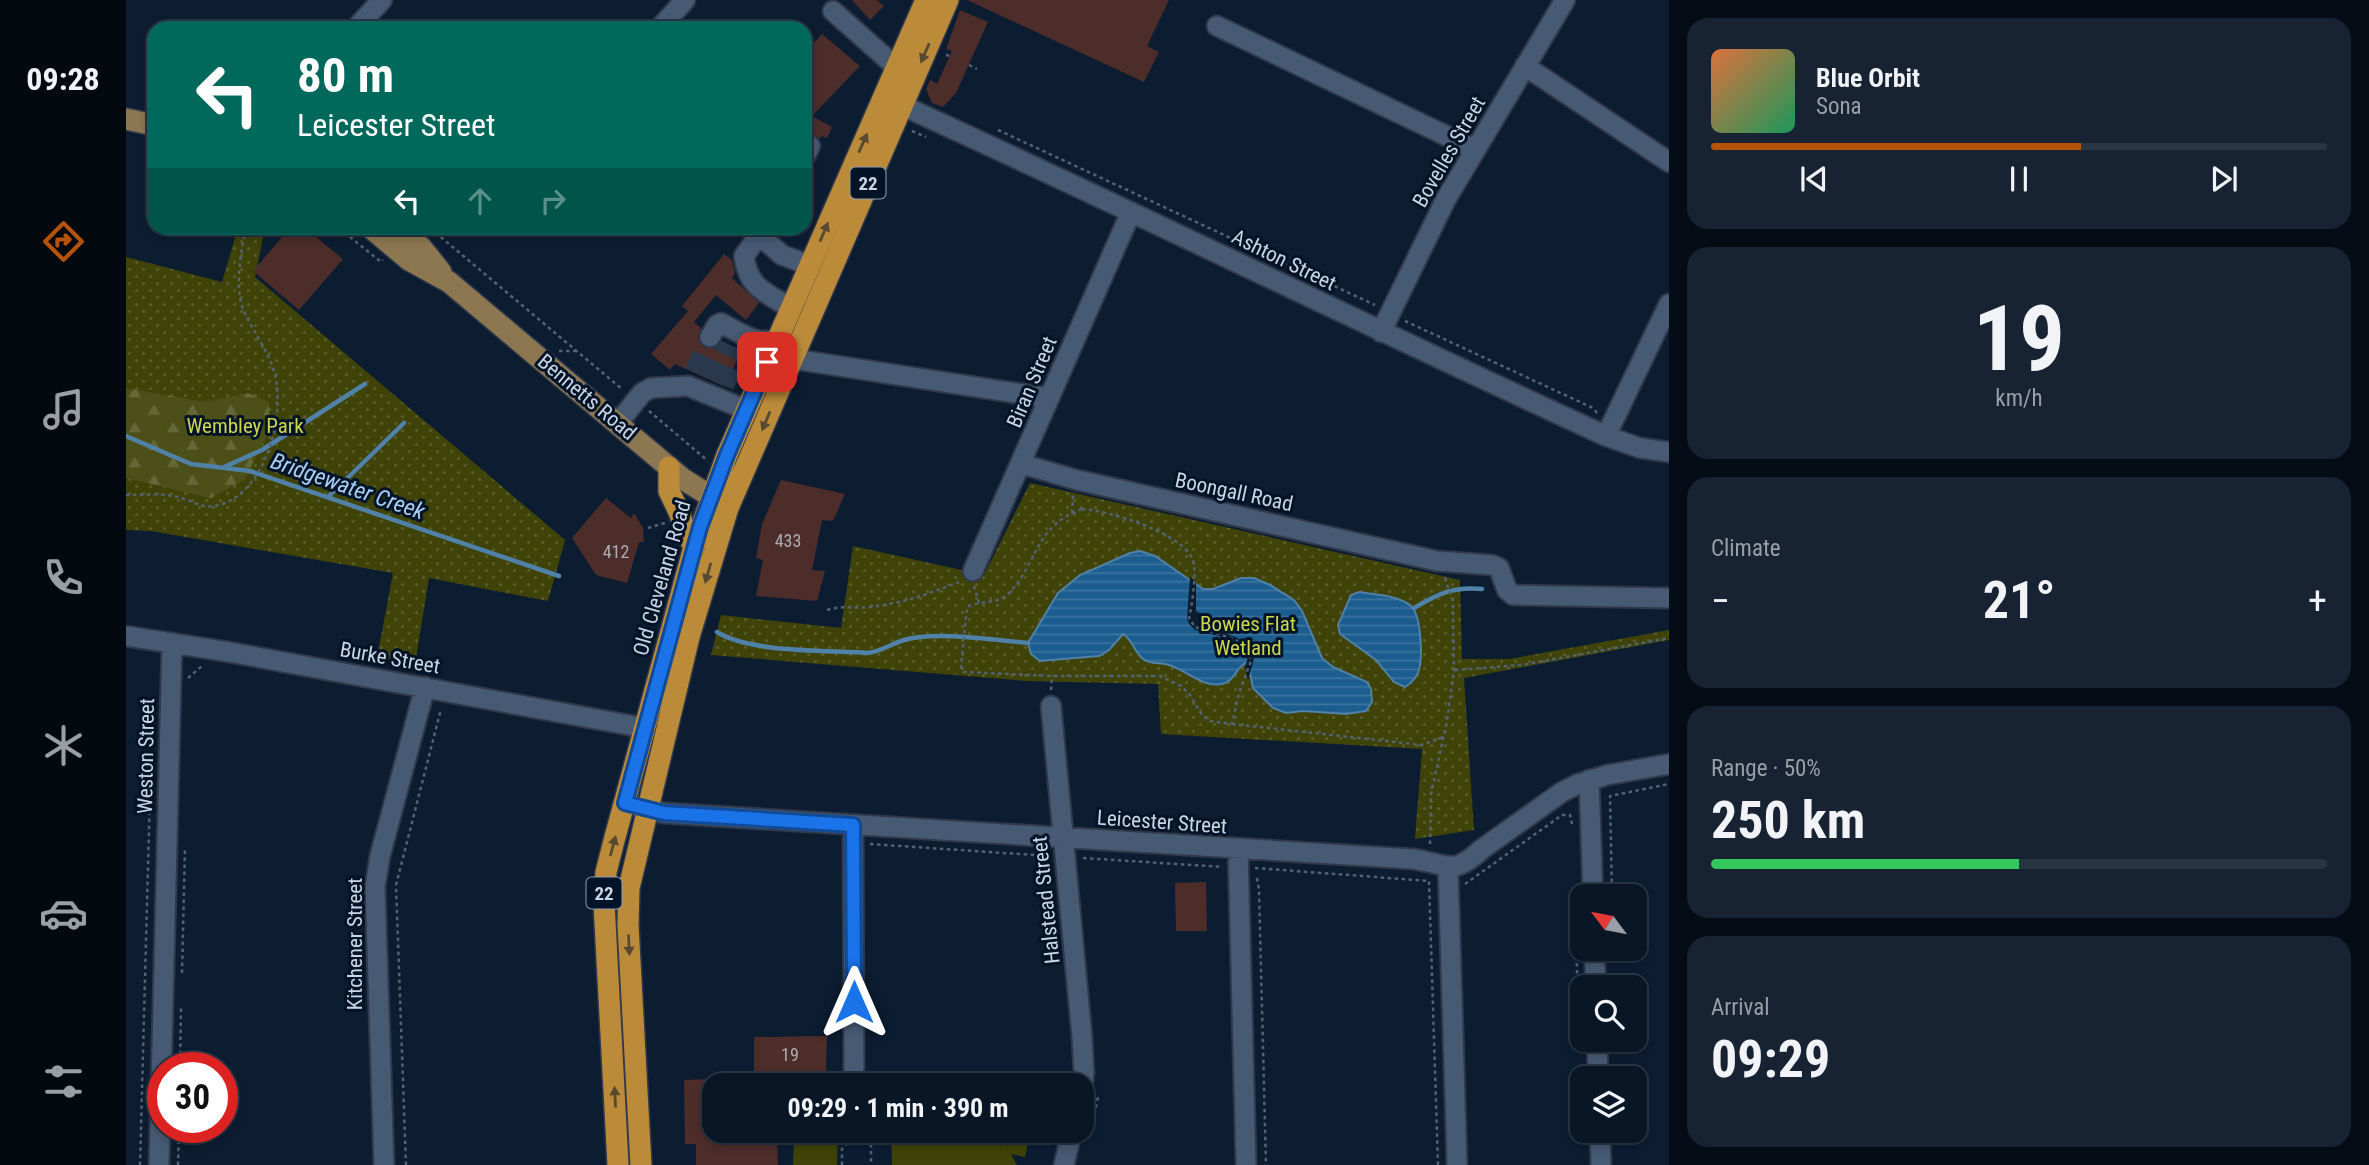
<!DOCTYPE html>
<meta charset="utf-8">
<style>
:root{--surface:#091626;--page:#172332;--text:#f1f3f6;--muted:#999fa7;--line:#293543;--accent:#b45309}
body{margin:0;font-family:"Roboto Condensed",sans-serif;background:var(--page);color:var(--text);height:100vh;display:flex;flex-direction:column;font-size:26px;white-space:nowrap}
*{box-sizing:border-box;margin:0}
p{font-size:23px;color:var(--muted)}
.icon{flex:none;width:38px;height:38px;fill:none;stroke:currentColor;stroke-width:2;stroke-linecap:round;stroke-linejoin:round}
.map{position:relative;flex:1;overflow:hidden}
.drawer{display:flex;flex-direction:column;gap:18px;padding:18px;background:#050c15;width:700px}
.drawer>*{flex:none}
.hud{position:absolute;left:21px;top:21px;width:665px;height:214px;border-radius:21px;box-shadow:0 4px 10px #0003,0 0 0 2px var(--line);background:#00695c;color:#fff;overflow:hidden}
.needle{width:46px;rotate:302deg}
.tools{position:absolute;left:1444px;top:884px;display:grid;gap:14px}
.tools a{display:grid;place-items:center;width:77px;height:77px;border-radius:14px;background:var(--surface);box-shadow:0 4px 10px #0003,0 0 0 2px var(--line);font-size:35px}
.speed{position:absolute;left:21px;top:1052px;display:flex;gap:14px;font-size:35px;font-weight:700;text-align:center}
.speed>*{display:grid;place-content:center;width:91px;height:91px;border-radius:50%;background:var(--surface);box-shadow:0 4px 10px #0003,0 0 0 2px var(--line);line-height:1}
.speed .limit{border:10px solid #d22;background:#fff;color:#111}
.pin{position:absolute;display:grid;place-items:center;width:60px;height:60px;color:#fff;margin:-30px;border-radius:14px;box-shadow:0 4px 10px #0006}
.me{position:absolute;width:77px;margin:-38px;rotate:0deg;stroke-linejoin:round;filter:drop-shadow(0 0 5px #0008)}
.turn{display:flex;align-items:center;gap:24px;height:147px;padding:0 35px;font-size:32px}
.turn .icon{width:91px;height:91px;stroke-width:2.5}
.turn b{display:block;font-size:49px;line-height:60px}
.lanes{display:flex;align-items:center;height:66px;padding:0 35px;background:#0003;justify-content:center;gap:35px;direction:ltr}
.lanes .off{opacity:.35}
.big{font-size:52px;font-weight:700;line-height:1.1}
.drawer .card{flex:1;display:flex;flex-direction:column;justify-content:center;gap:10px;min-width:0;padding:0 24px;border-radius:21px;background:var(--page)}
.drawer .dial{align-items:center;gap:0}
.dial b{font-size:91px;line-height:1}
.song{display:flex;align-items:center;gap:21px}
.cover{width:84px;height:84px;border-radius:10px;background:linear-gradient(135deg,hsl(20 70% 55%),hsl(150 70% 35%))}
.played{height:7px;border-radius:4px;background:linear-gradient(90deg,var(--accent) 60%,var(--line) 60%)}
.keys{display:flex;justify-content:space-around;direction:ltr}
.heat{display:flex;justify-content:space-between;align-items:center;font-size:38px;direction:ltr}
.charge{height:10px;border-radius:5px;background:linear-gradient(90deg,#34c759 50%,var(--line) 0)}
.trip{position:absolute;left:576px;top:1073px;width:392px;height:70px;border-radius:21px;background:var(--surface);box-shadow:0 4px 10px #0003,0 0 0 2px var(--line);font-weight:700;line-height:70px;text-align:center}
main{display:flex;flex:1;min-height:0}
.menu{display:flex;flex-direction:column;width:126px;justify-content:space-around;align-items:center;background:#04090f;color:var(--muted)}
.menu .icon{width:49px;height:49px}
.menu .current{color:var(--accent)}
.menu b{font-size:32px;color:var(--text)}
.map>svg:first-child{display:block}
.grass{fill:url(#grass-dots)}
.forest{fill:url(#forest-firs)}
.pitch{fill:#3f4308}
.water{fill:url(#water-rules);stroke:#5081a8;stroke-width:2}
.pier{fill:#0c1d32}
.lines{fill:none;stroke-linecap:round;stroke-linejoin:round}
.stream{stroke:#5081a8;stroke-width:4.5}
.building{fill:#4c2d2a}
.minor-tunnel{stroke:#29394d;stroke-width:19;stroke-dasharray:19 10;stroke-linecap:butt}
.minor-casing{stroke:#31384a;stroke-width:23}
.major-casing{stroke:#31384a;stroke-width:24}
.highway-casing{stroke:#31384a;stroke-width:24}
.path{stroke:#536275;stroke-width:2.5;stroke-dasharray:3.5 3.5;stroke-linecap:butt}
.minor{stroke:#475a73;stroke-width:19}
.major{stroke:#8d7751;stroke-width:21}
.highway{stroke:#bc8b3a;stroke-width:21}
.oneway{fill:#574a30}
.route-casing{stroke:#114b97;stroke-width:18}
.route{stroke:#1a73e8;stroke-width:12}
.labels{text-anchor:middle;stroke-width:6;stroke-linejoin:round;paint-order:stroke}
.number-label{font-size:18px;fill:#abacb6}
.shield{fill:#041428;stroke:#8f9cac;stroke-width:2}
.shield-label{font-size:19px;font-weight:bold;fill:#cbd6e5}
.street-label{font-size:21px;fill:#cbd6e5;stroke:#041428}
.park-label{font-size:21px;fill:#cdd64b;stroke:#041428}
.water-label{font-size:23px;font-style:italic;fill:#a9cff2;stroke:#041428}
</style>
<main>
<nav class="menu">
<b>09:28</b>
<svg class="icon current" aria-label="directions" viewBox="0 0 24 24"><path d="M12 3l9 9-9 9-9-9zM9 14v-3h6M13 9l2 2-2 2"/></svg>
<svg class="icon" aria-label="music" viewBox="0 0 24 24"><path d="M9 18V5l10-2v13"/><circle cx="6" cy="18" r="3"/><circle cx="16" cy="16" r="3"/></svg>
<svg class="icon" aria-label="phone" viewBox="0 0 24 24"><path d="M5 4h4l2 5-3 2q2 4 5 5l2-3 5 2v4C11 20 4 13 5 4z"/></svg>
<svg class="icon" aria-label="climate" viewBox="0 0 24 24"><path d="M12 3v18M4 7l16 10M4 17L20 7"/></svg>
<svg class="icon" aria-label="car" viewBox="0 0 24 24"><path d="M5 17H2v-5l4-1 3-4h7l3 4 3 1v5h-3M9 17h6M6 11h13"/><circle cx="7" cy="17" r="2"/><circle cx="17" cy="17" r="2"/></svg>
<svg class="icon" aria-label="filters" viewBox="0 0 24 24"><path d="M4 7h16M4 17h16"/><circle cx="9" cy="7" r="2"/><circle cx="15" cy="17" r="2"/></svg>
</nav>
<div class="map">
<svg width="1543" height="1165" viewBox="0 0 1543 1165">
<defs>
<pattern id="grass-dots" width="8" height="8" patternUnits="userSpaceOnUse" patternTransform="scale(1.75)"><rect width="8" height="8" fill="#3f4308"/><path d="M2 2h.1M6 6h.1" fill="none" stroke="#595d2c" stroke-width="1.8" stroke-linecap="round"/></pattern>
<pattern id="forest-firs" width="22" height="20" patternUnits="userSpaceOnUse" patternTransform="scale(1.75)"><rect width="22" height="20" fill="#4c5018"/><path d="M5 1l3.5 6h-7zM16 11l3.5 6h-7z" fill="#646839"/></pattern>
<pattern id="water-rules" width="6" height="5" patternUnits="userSpaceOnUse" patternTransform="scale(1.75)"><rect width="6" height="5" fill="#1b5d8e"/><path d="M0 2.5h6" fill="none" stroke="#3b749e"/></pattern>
</defs>
<rect width="100%" height="100%" fill="#0c1d32"/>
<path class="grass" d="M112,228H139L129,277L439,540L422,601L303,578L289,664L251,658L267,573L25,531L0,530V257L96,282Z
M904,483L1334,580L1336,659H1383L1543,630V640L1338,678L1348,830L1289,839L1296,749L1035,734L1032,684L901,681L585,655L595,615L715,628L727,546L858,575Z"/>
<path class="forest" d="M0,388L78,402L122,393L143,402V431L119,479L85,498L0,478Z"/>
<path class="pitch" d="M668,1131H712L711,1165H667Z
M765,1131H873L882,1147L887,1131H905L899,1157L885,1154L891,1165H766Z"/>
<path class="water" d="M1014,551L1029,556L1077,589H1087L1115,578H1128L1144,585L1168,600L1176,611L1196,658L1207,667L1241,682L1245,689L1246,702L1240,711L1220,714L1177,711L1160,713L1147,708L1127,688L1122,662C1110,666 1110,679 1099,683C1078,690 1061,670 1043,665C1035,662 1024,665 1017,659C1008,652 1007,640 997,634L983,650L973,656L914,661L905,654L902,643L932,593L954,575L1004,553Z
M1233,592C1249,595 1272,595 1285,606C1295,615 1296,652 1294,665C1293,675 1287,682 1279,687L1268,682L1250,660L1214,634L1212,625L1225,595Z"/>
<path class="pier" d="M1064,577L1070,582V611L1077,615L1080,626L1112,638L1125,650L1128,659L1122,680L1119,667L1122,657L1114,645L1104,639L1069,630L1063,624L1061,618Z"/>
<g class="lines">
<path class="stream" d="M0,436L65,464L124,471L433,576
M98,467L136,450L239,384
M202,497L278,423
M1288,608C1312,594 1327,586 1356,589
M591,632C625,653 700,650 742,653C756,651 765,644 778,640C810,631 867,640 902,643"/>
</g>
<path class="building" d="M726,0H751L758,6L744,20Z
M841,0H1043L1021,46L1033,52L1018,82Z
M834,10L862,22L830,93L817,107L806,103L800,89L804,80L811,84L826,51L820,49Z
M696,34L734,66L686,116L706,127L701,138L695,136L694,139L689,135L679,134V53Z
M164,228H179L217,259L173,310L127,271Z
M598,254L606,260L609,273L606,278L633,303L620,320L590,295L568,322L575,328L572,338L577,347L589,348L596,342L615,350L600,387L549,364L544,370L525,354L562,311L556,306Z
M655,480L719,494L707,521L696,520L686,570L699,571L691,601L630,596L637,560L630,558L636,524Z
M480,498L505,518L508,513L517,528L518,542H513L501,583L470,575L446,538Z
M1080,882L1081,931H1050L1049,883Z
M701,1036L700,1074L628,1073V1037Z
M588,1079V1130H644V1138H651L652,1165H570V1144H559L558,1080Z"/>
<g class="lines">
<path class="minor-tunnel" d="M568,372L584,337
M585,380L602,344
M599,386L614,349"/>
<g class="minor-casing">
<path id="minor" d="M707,11L770,67
M1091,26L1348,149
M230,28L256,0
M534,28L559,0
M1399,66L1543,162
M764,100C1004,209 1240,326 1480,436L1514,448L1543,452
M679,156L684,146
M625,228L656,255L683,265
M633,235L618,256C622,288 640,293 665,308
M1255,332L1320,199L1439,0
M584,337L591,325L595,323C613,332 630,346 651,339
M667,359L923,398
M492,423L516,393L525,388L562,386L621,410
M1480,436L1543,304
M896,464L951,480L1311,561L1366,565L1373,568L1381,590L1387,595L1543,598
M847,571L1005,212
M0,636L103,652L519,728
M925,706L956,1037L958,1073L956,1090
M1463,780L1467,896
M499,803L538,813L1287,859C1322,864 1326,877 1356,849L1436,792L1452,784L1481,775L1543,764
M727,825L728,1085
M1112,850L1120,1165
M1322,868L1331,1165
M1468,948L1470,987
M1471,1040L1472,1078
M1474,1130L1475,1165
M33,1165L46,643
M258,1165L249,887L254,856L299,687
M938,1165L946,1130"/>
</g>
<g class="major-casing">
<path id="major" d="M0,119L28,125
M245,228L283,260L323,282L557,479L600,506
M272,228L295,247L315,272"/>
</g>
<g class="highway-casing">
<path id="highway" d="M543,467V491L554,514L557,526L568,547
M492,1165L478,903L480,872L489,837L568,547L601,455L800,0
M515,1165L502,925L503,888L563,637L602,508L822,0"/>
</g>
<path class="path" d="M820,55L824,56
M843,65L851,69
M872,130L1249,305
M786,131L800,137
M213,228L255,262L257,260
M304,228L496,389
M1279,321L1467,408L1471,413
M433,351H450
M523,411L582,461
M0,495C19,495 40,492 58,499C69,502 76,508 88,506C140,498 162,411 147,368C140,347 124,328 116,306C109,283 115,251 120,228
M956,509C983,511 1063,534 1068,564C1070,576 1066,606 1063,618L1069,627L1109,639L1123,652L1125,661L1113,693L1106,724L1084,721L1076,715L1064,695L1055,686L1034,676H926L838,672L835,667L841,607C853,601 872,604 882,594C913,563 907,527 956,509Z
M946,513L947,495
M522,528L539,523
M848,586L853,603
M701,610C716,605 729,609 744,607C778,603 802,594 833,582
M1329,670L1396,665L1543,638
M62,678L76,666
M925,690L926,676
M1106,724L1296,745L1317,737
M744,844L923,856
M1304,844L1305,794L1321,721L1328,670L1327,602L1319,578
M957,858L1097,867
M1129,868L1303,881L1312,1165
M1131,878L1133,890L1140,1165
M1339,884L1436,815H1444L1446,824
M1486,896L1484,796L1543,784
M1449,900L1453,1044
M1487,948V963
M56,973L59,847
M54,1068L55,1008
M1454,1079L1456,1128
M745,1081L897,1078L921,1085
M745,1130V1165
M964,1135L972,1097
M14,1165L24,792
M52,1165L53,1127
M280,1165L270,885L315,709
M716,1165V1149L735,1130"/>
<use href="#minor" class="minor"/>
<use href="#major" class="major"/>
<use href="#highway" class="highway"/>
</g>
<defs><path id="oneway-solid" d="M-6-.8H1V-3.2L6.5 0L1 3.2V.8H-6Z" transform="scale(1.75)"/></defs>
<g class="oneway">
<use href="#oneway-solid" transform="translate(799 53) rotate(114)"/>
<use href="#oneway-solid" transform="translate(737 143) rotate(-66)"/>
<use href="#oneway-solid" transform="translate(698 232) rotate(-67)"/>
<use href="#oneway-solid" transform="translate(640 421) rotate(113)"/>
<use href="#oneway-solid" transform="translate(582 573) rotate(106)"/>
<use href="#oneway-solid" transform="translate(487 846) rotate(-75)"/>
<use href="#oneway-solid" transform="translate(503 945) rotate(87)"/>
<use href="#oneway-solid" transform="translate(489 1097) rotate(-93)"/>
</g>
<g class="lines">
<g class="route-casing">
<path id="route" d="M641,362L601,455L574,527L499,803L538,813L727,825L728,1002"/>
</g>
<use href="#route" class="route"/>
</g>
<g class="labels">
<g class="number-label">
<text x="662" y="547">433</text>
<text x="490" y="558">412</text>
<text x="664" y="1061">19</text>
</g>
<g class="shield">
<rect x="724.5" y="167.5" width="35" height="31" rx="5"/>
<rect x="460.5" y="877.5" width="35" height="31" rx="5"/>
</g>
<g class="shield-label">
<text x="742" y="190">22</text>
<text x="478" y="900">22</text>
</g>
<g class="street-label">
<text transform="translate(1323 152) rotate(-60)" y="7">Bovelles Street</text>
<text transform="translate(1158 260) rotate(26)" y="7">Ashton Street</text>
<text transform="translate(906 382) rotate(-67)" y="7">Biran Street</text>
<text transform="translate(461 397) rotate(40)" y="7">Bennetts Road</text>
<text transform="translate(1108 492) rotate(12)" y="7">Boongall Road</text>
<text transform="translate(536 578) rotate(-74)" y="7">Old Cleveland Road</text>
<text transform="translate(264 658) rotate(10)" y="7">Burke Street</text>
<text transform="translate(20 756) rotate(-89)" y="7">Weston Street</text>
<text transform="translate(1036 822) rotate(4)" y="7">Leicester Street</text>
<text transform="translate(920 900) rotate(-96)" y="7">Halstead Street</text>
<text transform="translate(229 944) rotate(-90)" y="7">Kitchener Street</text>
</g>
<g class="park-label">
<text x="119" y="433">Wembley Park</text>
<text x="1122" y="631">Bowies Flat<tspan x="1122" dy="24">Wetland</tspan></text>
</g>
<g class="water-label">
<text transform="translate(222 486) rotate(19)" y="8">Bridgewater Creek</text>
</g>
</g>
</svg>
<div class="tools">
<a><svg class="needle" viewBox="-14 -14 28 28"><path d="M0-13l5 13h-10z" fill="#e53935"/><path d="M0 13l5-13h-10z" fill="#999fa7"/></svg></a>
<a><svg class="icon" aria-label="search" viewBox="0 0 24 24"><circle cx="10" cy="10" r="6"/><path d="M15 15l6 6"/></svg></a>
<a><svg class="icon" aria-label="layers" viewBox="0 0 24 24"><path d="M12 4l9 5-9 5-9-5zM3 14l9 5 9-5"/></svg></a>
</div>
<div class="speed"><div class="limit">30</div></div>
<div class="pin" style="left:641px;top:362px;background:#d93025"><svg class="icon" aria-label="arrive" viewBox="0 0 24 24"><path d="M6 21V4h12l-3 4 3 4H6"/></svg></div>
<svg class="me" style="left:728px;top:1002px" viewBox="-20 -20 40 40"><path d="M0-17L14 15 0 8-14 15z" fill="#1a73e8" stroke="#fff" stroke-width="4"/></svg>
<div class="trip">09:29 · 1 min · 390 m</div>
<div class="hud">
<div class="turn"><svg class="icon" aria-label="left" viewBox="0 0 24 24"><path d="M17 20v-9H6M10 6l-5 5 5 5"/></svg><div><b>80 m</b>Leicester Street</div></div>
<div class="lanes"><svg class="icon" aria-label="left" viewBox="0 0 24 24"><path d="M17 20v-9H6M10 6l-5 5 5 5"/></svg><svg class="icon off" aria-label="ahead" viewBox="0 0 24 24"><path d="M12 20V5M6 11l6-6 6 6"/></svg><svg class="icon off" aria-label="right" viewBox="0 0 24 24"><path d="M7 20v-9h11M14 6l5 5-5 5"/></svg></div>
</div>
</div>
<section class="drawer">
<div class="card">
<div class="song"><i class="cover"></i><div><b>Blue Orbit</b><p>Sona</p></div></div>
<div class="played"></div>
<div class="keys"><svg class="icon" aria-label="previous" viewBox="0 0 24 24"><path d="M18 5L8 12l10 7zM5 5v14"/></svg><svg class="icon" aria-label="pause" viewBox="0 0 24 24"><path d="M8 5v14M16 5v14"/></svg><svg class="icon" aria-label="next" viewBox="0 0 24 24"><path d="M6 5l10 7-10 7zM19 5v14"/></svg></div>
</div>
<div class="card dial"><b>19</b><p>km/h</p></div>
<div class="card"><p>Climate</p>
<div class="heat"><a>−</a><b class="big">21°</b><a>+</a></div>
</div>
<div class="card"><p>Range · 50%</p><b class="big">250 km</b><div class="charge"></div></div>
<div class="card"><p>Arrival</p><b class="big">09:29</b></div>
</section>
</main>
